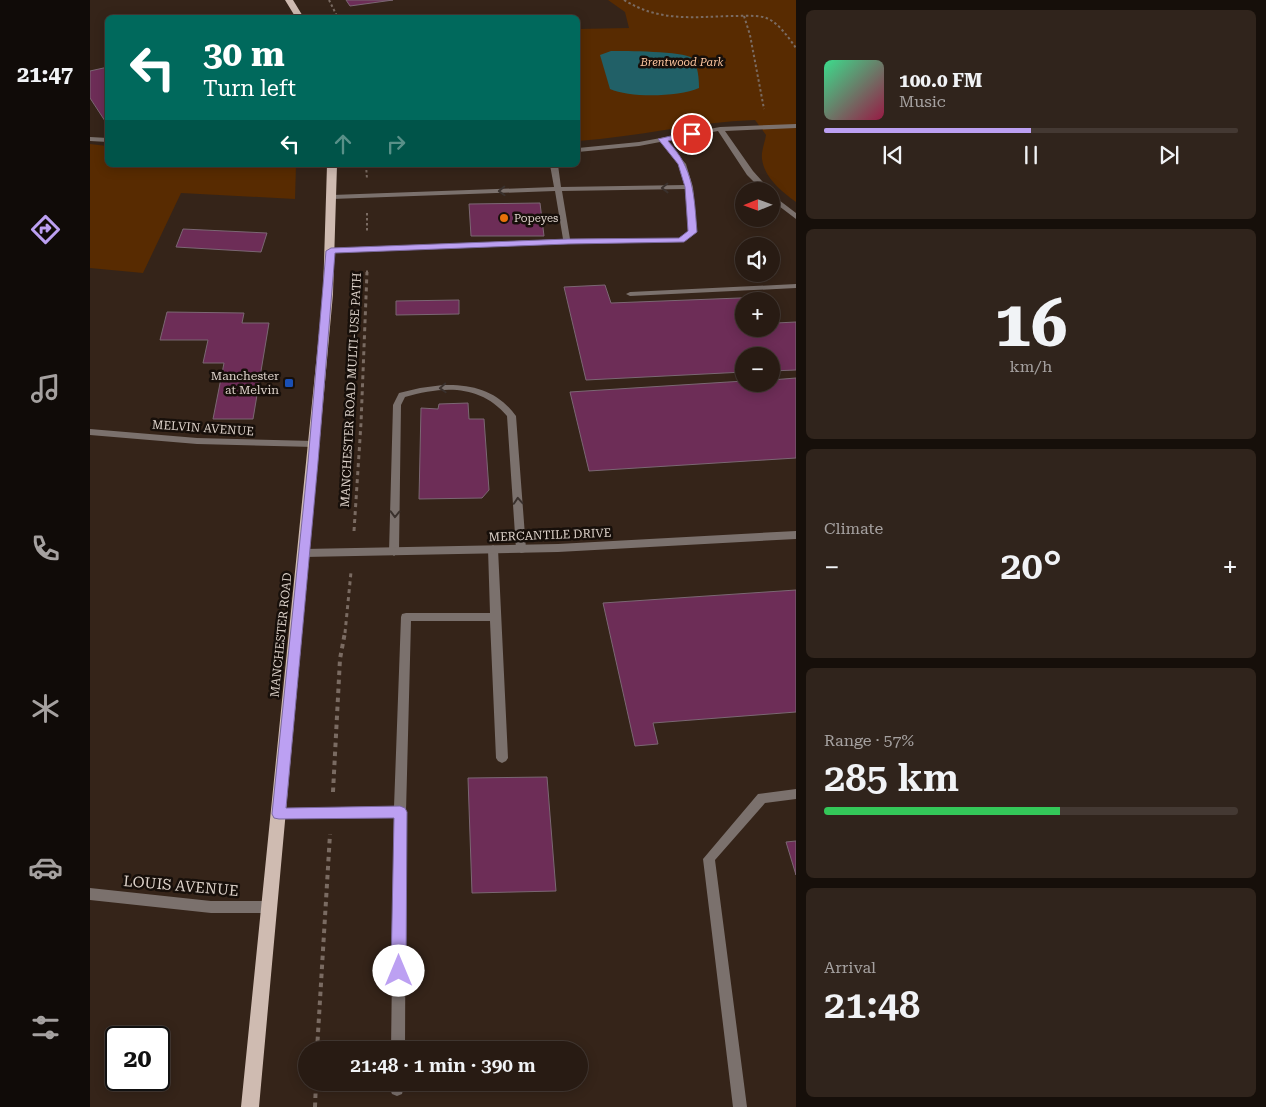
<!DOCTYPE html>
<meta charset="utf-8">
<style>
:root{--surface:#281b13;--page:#30241c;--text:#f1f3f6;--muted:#a5a1a0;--line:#443933;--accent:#bca0f2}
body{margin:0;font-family:"Roboto Serif",serif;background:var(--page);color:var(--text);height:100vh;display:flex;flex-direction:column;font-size:19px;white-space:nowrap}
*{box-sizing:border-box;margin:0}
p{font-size:16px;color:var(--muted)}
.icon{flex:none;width:28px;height:28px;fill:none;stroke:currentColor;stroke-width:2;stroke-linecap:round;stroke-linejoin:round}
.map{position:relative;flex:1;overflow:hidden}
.drawer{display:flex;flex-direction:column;gap:10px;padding:10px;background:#160f0a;width:470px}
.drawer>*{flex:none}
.guide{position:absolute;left:15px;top:15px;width:475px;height:152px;border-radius:8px;box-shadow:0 2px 12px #0003,0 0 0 1px var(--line);background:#00695c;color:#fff;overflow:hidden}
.needle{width:32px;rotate:269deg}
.fabs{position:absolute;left:645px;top:182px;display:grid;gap:10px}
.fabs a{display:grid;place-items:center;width:45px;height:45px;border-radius:50%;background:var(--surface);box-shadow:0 2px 12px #0003,0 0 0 1px var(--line);font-size:25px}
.speed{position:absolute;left:15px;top:1026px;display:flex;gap:10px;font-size:25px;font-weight:700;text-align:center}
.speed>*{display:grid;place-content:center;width:65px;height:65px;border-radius:50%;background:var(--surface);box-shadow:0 2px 12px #0003,0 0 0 1px var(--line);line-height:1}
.speed .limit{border:2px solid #111;border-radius:8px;background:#fff;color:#111}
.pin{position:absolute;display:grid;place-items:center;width:42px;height:42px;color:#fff;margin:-21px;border:2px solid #fff;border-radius:50%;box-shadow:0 1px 5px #0007}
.me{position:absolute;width:55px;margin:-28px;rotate:0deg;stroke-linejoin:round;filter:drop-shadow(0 0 4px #0008)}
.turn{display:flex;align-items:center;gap:18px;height:105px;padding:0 15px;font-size:22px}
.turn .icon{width:65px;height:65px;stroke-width:2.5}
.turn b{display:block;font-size:35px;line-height:42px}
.lanes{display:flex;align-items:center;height:48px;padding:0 15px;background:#0003;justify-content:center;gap:25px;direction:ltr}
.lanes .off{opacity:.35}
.big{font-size:38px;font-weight:600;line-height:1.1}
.drawer .tile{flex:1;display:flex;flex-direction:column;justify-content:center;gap:8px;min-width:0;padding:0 18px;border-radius:8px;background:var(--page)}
.drawer .dial{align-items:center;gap:0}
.dial b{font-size:65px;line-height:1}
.song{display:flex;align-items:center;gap:15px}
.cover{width:60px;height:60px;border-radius:8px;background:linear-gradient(135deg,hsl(150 70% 55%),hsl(340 70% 35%))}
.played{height:5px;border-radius:2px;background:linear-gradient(90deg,var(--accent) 50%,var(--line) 50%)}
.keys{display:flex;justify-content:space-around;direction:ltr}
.heat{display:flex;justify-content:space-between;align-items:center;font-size:28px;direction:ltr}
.charge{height:8px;border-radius:4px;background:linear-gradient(90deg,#34c759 57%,var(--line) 0)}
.trip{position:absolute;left:208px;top:1041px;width:290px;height:50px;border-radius:25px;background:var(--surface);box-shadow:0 2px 12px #0003,0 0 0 1px var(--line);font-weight:600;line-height:50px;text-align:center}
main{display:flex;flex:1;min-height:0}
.tab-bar{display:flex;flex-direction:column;width:90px;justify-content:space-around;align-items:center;background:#100b08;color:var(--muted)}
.tab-bar .icon{width:35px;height:35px}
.tab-bar .on{color:var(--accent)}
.tab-bar b{font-size:22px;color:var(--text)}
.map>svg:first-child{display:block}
.green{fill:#582b01}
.water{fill:#216067}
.building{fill:#6d2d57;stroke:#7b6773}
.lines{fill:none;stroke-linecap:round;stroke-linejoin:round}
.path-far2{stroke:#7a6b62;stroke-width:2;stroke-dasharray:2.5 2.5;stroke-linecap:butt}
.path-far1{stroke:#7a6b62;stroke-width:3;stroke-dasharray:4 4;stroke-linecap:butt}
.path{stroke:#7a6b62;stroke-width:4;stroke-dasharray:4.5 4.5;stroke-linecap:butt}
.lane{fill:#7b716d;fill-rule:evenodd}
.street{fill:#7b716d;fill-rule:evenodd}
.primary{fill:#cfbbb1;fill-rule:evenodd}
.oneway{stroke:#3a312d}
.route{fill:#bca0f2;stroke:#7a689d}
.food-dot{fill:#e8710a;stroke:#170f0a;stroke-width:2}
.transit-dot{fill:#1a4fb4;stroke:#170f0a;stroke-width:2}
.labels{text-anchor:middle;stroke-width:5;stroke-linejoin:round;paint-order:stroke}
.far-park-label{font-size:11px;font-style:italic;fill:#fdc69f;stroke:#170f0a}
.far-poi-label{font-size:11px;fill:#dfd4cc;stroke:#170f0a;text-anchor:start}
.poi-label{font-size:12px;fill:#dfd4cc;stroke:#170f0a;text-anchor:end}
.street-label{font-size:12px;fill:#dfd4cc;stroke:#170f0a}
.near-street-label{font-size:15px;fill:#dfd4cc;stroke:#170f0a}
</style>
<main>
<nav class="tab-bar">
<b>21:47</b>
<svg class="icon on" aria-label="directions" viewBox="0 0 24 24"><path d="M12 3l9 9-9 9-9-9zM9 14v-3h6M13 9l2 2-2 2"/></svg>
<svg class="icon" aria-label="music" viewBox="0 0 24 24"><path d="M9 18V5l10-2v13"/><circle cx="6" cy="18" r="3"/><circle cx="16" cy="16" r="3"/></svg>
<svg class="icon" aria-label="phone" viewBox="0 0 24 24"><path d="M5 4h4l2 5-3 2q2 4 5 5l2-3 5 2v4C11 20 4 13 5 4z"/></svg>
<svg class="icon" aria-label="climate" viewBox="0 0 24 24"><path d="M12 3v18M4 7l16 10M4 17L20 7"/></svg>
<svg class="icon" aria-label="car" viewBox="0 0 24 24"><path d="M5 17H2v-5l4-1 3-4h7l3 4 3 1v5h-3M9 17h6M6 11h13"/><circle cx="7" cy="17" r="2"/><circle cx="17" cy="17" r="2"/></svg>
<svg class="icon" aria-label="filters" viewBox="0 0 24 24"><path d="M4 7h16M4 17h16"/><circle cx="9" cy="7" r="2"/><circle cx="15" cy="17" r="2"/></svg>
</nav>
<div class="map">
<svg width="706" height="1107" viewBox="0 0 706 1107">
<rect width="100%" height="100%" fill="#352419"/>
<path class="green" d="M518,0H706V202C692,192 674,177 672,159C671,151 675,142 676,135L665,120C605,122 547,137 488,141V29L539,28L535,12Z
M0,144L17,146L18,165H206L205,199L91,193L53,273L0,268Z"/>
<path class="water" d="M521,51C535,51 593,51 602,58C608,64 609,80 609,88C588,97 540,98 520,89L510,55Z"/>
<path class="building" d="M256,0H303L260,6Z
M18,67V122L15,121L0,98V71Z
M450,203L454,236H381L379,204Z
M93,229L177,233L171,252L86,247Z
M515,285L521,303L675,297L677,301H654V329H681V311L686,323L706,322V370L681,371V356H654V372L496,380L474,287Z
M369,300V314L306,315V301Z
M77,312L154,313L152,323H179L163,419H123L134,363H113L118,340H70Z
M706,378V458L499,471L480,392L654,381V384H681V380Z
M378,403L379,419H394L399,490L392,498L329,499L331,408L348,409L349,404Z
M706,590V712L563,723L568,744L545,746L513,603Z
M457,777L466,891L382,893L378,778Z
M706,841V875L696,842Z"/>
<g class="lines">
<path class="path-far2" d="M239,0L248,18
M534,0C570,22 602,17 642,16C652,16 663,15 673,17C687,20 698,37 706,48
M654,16L660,35L674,109
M276,165L277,179
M277,213V231
M277,273V268"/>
<path class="path-far1" d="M264,531L271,423L277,272
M255,633L261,572"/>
<path class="path" d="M243,792L250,659L255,632
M227,1050L240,834
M225,1107L226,1082"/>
<path class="lane" d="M570,138H574L596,164L603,187L607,232L594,242L477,243L241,253L237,251L241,249L473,239L465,191L242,199L238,197L242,195L464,187L460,165H468L471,187L595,185L588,164L570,140ZM595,189L599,231L589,238L480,239L472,191Z
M706,284V288L540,296L536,294L540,292Z
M353,385C383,384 408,391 426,416L436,549L435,552L431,553L426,549L417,416C390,384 353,386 315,397L311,405L309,552L304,556L299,552L303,405L309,393L330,388Z
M403,545L408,549L418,758L416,761L412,763L408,761L406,758L400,621H321L316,812L315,1050H301L304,817L189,819L185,818L183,814L185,810L189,809L304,807L311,617L312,614L316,613H400L398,549Z
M706,789V799L675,803L625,860L657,1107H643L613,859L668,794Z
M301,1082H315L312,1094L307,1096L302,1094L300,1089Z"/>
<path class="street" d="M706,124V128L635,131L663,171L681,191H673L657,175L628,131L549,146L488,152V148L549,142L630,127Z
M0,137L18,138V142L0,141Z
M681,194L706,213V219L681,200Z
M0,429L107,438L224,441L229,444L224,447L107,444L0,435Z
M706,531V539L468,552L214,557L209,553L214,549L468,544Z
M0,888L121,901H179L183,903L185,907L183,911L179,913H121L0,900Z"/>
<path class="primary" d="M195,0H203L214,18H206Z
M237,165H247L243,294L169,1107H151L233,294Z"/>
</g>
<defs><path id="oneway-chevron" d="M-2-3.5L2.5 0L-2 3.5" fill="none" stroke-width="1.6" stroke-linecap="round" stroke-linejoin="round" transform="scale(1.25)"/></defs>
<g class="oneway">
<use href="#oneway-chevron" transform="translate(575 188) rotate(179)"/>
<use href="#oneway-chevron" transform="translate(412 191) rotate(178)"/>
<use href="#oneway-chevron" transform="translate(353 388) rotate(177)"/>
<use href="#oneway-chevron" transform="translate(428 501) rotate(-94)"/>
<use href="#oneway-chevron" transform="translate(305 514) rotate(91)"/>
</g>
<path class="route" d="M602,131L604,132V135L578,141C604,169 604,195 607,232L594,242L478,244L245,253L228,462L196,808L310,806L315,808L317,812L316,971L314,975L309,978L304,975L301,971L304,818L189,819L184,818L182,814L218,462L236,251L241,248L478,239L589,238L598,231L595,187L588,164L568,139Z"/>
<circle class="food-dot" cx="414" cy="218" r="5"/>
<rect class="transit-dot" x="194" y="378" width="10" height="10" rx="2.5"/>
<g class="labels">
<g class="far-park-label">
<text x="592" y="66">Brentwood Park</text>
</g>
<g class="far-poi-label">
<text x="424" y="222">Popeyes</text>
</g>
<g class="poi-label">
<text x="189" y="380">Manchester<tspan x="189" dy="14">at Melvin</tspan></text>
</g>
<g class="street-label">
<text transform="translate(261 390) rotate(-87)" y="4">MANCHESTER ROAD MULTI-USE PATH</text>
<text transform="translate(113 428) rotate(4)" y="4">MELVIN AVENUE</text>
<text transform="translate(460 535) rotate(-2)" y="4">MERCANTILE DRIVE</text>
<text transform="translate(191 635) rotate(-84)" y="4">MANCHESTER ROAD</text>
</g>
<g class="near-street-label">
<text transform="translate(91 886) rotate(5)" y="5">LOUIS AVENUE</text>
</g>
</g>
</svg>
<div class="fabs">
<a><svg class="needle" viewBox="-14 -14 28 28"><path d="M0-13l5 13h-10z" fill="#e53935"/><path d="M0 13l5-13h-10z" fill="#a5a1a0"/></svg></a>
<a><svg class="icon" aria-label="sound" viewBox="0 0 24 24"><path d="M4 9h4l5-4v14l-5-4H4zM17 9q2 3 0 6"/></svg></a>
<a>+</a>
<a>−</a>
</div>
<div class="speed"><div class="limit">20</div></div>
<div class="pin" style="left:602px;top:134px;background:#d93025"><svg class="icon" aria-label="arrive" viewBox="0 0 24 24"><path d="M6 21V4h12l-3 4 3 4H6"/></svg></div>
<svg class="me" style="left:309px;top:971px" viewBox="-20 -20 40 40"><circle r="19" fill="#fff"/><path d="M0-13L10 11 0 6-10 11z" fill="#bca0f2"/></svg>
<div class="trip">21:48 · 1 min · 390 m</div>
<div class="guide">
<div class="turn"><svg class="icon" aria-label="left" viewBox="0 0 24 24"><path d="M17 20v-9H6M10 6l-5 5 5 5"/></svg><div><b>30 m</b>Turn left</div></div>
<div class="lanes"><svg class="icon" aria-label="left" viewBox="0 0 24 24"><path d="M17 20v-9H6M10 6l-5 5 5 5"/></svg><svg class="icon off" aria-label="ahead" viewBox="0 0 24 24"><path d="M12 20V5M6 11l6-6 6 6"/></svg><svg class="icon off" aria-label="right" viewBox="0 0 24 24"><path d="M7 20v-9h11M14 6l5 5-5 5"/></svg></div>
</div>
</div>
<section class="drawer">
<div class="tile">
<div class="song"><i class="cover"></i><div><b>100.0 FM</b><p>Music</p></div></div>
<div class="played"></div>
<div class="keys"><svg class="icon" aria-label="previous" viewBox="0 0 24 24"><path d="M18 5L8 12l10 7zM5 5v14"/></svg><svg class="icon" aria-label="pause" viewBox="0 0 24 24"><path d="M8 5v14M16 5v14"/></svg><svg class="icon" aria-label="next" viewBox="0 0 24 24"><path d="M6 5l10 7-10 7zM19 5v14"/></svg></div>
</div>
<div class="tile dial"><b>16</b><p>km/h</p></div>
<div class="tile"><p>Climate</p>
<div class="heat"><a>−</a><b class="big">20°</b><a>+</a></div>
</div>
<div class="tile"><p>Range · 57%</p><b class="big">285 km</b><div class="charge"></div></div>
<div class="tile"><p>Arrival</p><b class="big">21:48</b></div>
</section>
</main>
